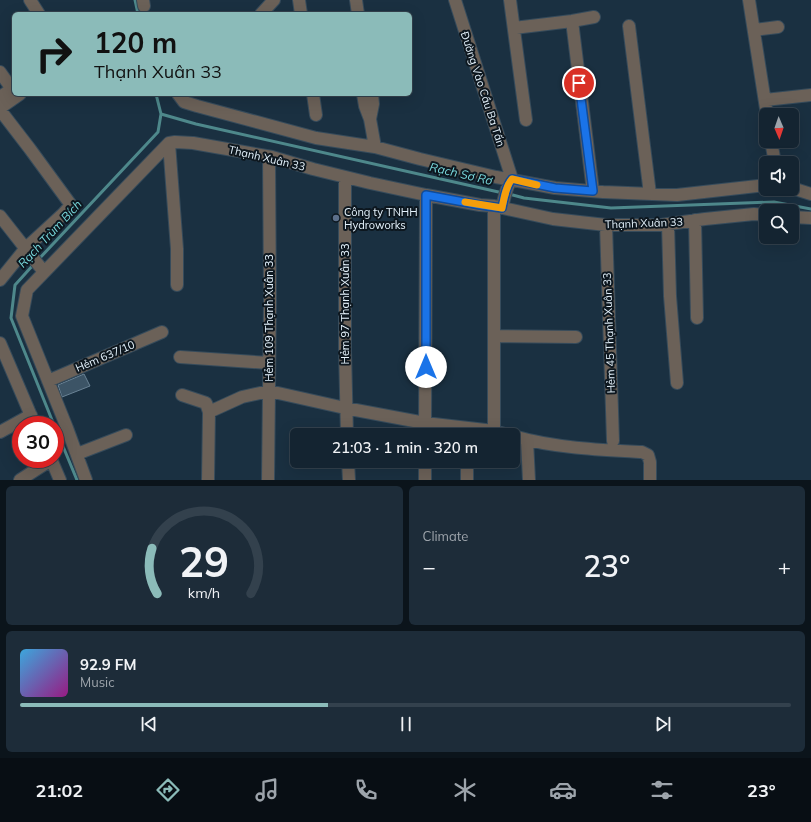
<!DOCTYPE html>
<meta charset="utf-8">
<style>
:root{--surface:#142431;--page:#1d2c39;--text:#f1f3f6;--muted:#9da4ab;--line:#33414d;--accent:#8bbbb9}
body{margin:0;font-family:Mulish,sans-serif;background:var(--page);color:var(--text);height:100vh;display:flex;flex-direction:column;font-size:15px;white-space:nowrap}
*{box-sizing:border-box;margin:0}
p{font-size:13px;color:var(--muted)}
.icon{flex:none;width:22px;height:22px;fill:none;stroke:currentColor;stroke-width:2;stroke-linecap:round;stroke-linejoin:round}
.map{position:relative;height:480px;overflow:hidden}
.panel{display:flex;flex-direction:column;gap:6px;padding:6px;background:#0b141b;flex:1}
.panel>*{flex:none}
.top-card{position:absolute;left:12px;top:12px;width:400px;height:84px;border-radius:6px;box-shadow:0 4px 16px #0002,0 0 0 1px var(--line);background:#8bbbb9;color:#111;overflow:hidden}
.needle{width:26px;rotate:178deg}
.buttons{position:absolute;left:759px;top:108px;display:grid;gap:8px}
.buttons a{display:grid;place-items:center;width:40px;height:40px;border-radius:6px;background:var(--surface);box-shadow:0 4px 16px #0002,0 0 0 1px var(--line);font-size:20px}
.speed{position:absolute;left:12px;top:416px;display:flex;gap:8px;font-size:20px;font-weight:700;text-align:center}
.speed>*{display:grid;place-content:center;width:52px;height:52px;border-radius:50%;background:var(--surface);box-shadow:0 4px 16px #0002,0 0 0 1px var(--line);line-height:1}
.speed .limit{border:6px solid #d22;background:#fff;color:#111}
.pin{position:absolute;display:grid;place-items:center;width:34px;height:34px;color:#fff;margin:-17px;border:2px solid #fff;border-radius:50%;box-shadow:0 1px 4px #0007}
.me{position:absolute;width:44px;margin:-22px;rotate:0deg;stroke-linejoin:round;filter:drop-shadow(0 0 3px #0008)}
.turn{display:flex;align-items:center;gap:14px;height:84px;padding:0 16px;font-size:18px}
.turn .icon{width:52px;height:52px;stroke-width:2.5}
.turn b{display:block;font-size:28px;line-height:34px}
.big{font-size:30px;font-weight:600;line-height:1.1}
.panel .widget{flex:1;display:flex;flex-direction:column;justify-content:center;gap:6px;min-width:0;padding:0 14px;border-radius:6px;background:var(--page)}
.panel .dial{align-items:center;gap:0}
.dial svg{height:104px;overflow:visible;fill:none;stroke:var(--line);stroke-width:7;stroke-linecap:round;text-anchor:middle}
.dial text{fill:var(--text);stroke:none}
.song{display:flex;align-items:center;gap:12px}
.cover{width:48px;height:48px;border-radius:6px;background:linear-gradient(135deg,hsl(200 70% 55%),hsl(310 70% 35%))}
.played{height:4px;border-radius:2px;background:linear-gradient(90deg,var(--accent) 40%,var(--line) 40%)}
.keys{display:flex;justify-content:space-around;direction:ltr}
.heat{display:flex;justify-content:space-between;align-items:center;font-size:22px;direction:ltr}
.panel .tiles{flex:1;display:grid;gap:6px;grid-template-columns:1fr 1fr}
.widget:last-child{grid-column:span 2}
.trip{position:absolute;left:290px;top:428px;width:230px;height:40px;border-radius:6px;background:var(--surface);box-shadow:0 4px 16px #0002,0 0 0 1px var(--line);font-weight:600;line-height:40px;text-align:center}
.menu{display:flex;height:64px;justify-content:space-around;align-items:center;background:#080e14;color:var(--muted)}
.menu .icon{width:28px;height:28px}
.menu .active{color:var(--accent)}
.menu b{font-size:18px;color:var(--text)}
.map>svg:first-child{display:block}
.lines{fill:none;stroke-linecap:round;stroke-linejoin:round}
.stream{stroke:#4e888b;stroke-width:3}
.building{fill:#3c5466;stroke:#698295}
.minor-casing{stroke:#364b5b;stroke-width:14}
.minor{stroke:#6b6158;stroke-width:12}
.route-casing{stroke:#114b97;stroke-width:10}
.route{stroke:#1a73e8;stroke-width:7}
.slow{stroke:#f59e0b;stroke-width:7}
.service-dot{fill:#5c6f8a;stroke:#0d171f;stroke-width:1.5}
.labels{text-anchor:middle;stroke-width:4;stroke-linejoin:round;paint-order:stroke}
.street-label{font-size:11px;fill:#e5f3fd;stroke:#0d171f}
.poi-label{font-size:11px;fill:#e5f3fd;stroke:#0d171f;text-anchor:start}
.water-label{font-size:12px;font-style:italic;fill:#78d8dc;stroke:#0d171f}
</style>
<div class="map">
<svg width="811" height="480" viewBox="0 0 811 480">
<rect width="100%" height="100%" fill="#1a3041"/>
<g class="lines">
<path class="stream" d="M135,0L138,14
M161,114L196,124L503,193
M509,194L524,198L611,208L774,202L811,209
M38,260L158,132L161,114L156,94
M34,264L15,285L11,318L54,425
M55,427L77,480"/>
</g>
<path class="building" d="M84,374L90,386L62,397L58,385Z"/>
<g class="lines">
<g class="minor-casing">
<path id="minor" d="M30,0L39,14
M143,0L144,6
M299,0L301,14
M356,0L358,14
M455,0L512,179C506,186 504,199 502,208
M510,0L526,120
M749,0L767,115
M261,14L274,0
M572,21L593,191
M629,26L650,194
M514,28L572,21L594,17
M754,30L778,27
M0,72L12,89L0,97
M178,94L184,102L197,106L316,138L375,147L420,159L496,177L555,188L603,192L677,195L766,185
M313,94L316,115
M363,94L365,106L370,119L373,104L372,94
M765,100L811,95
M0,108L20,94
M0,110L30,149L71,205L63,214L26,248L0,280
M370,119L375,147
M771,141L775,163
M169,143L177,249V285
M345,177V350L347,435
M792,188L811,194
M494,206V431L508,435
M0,216L44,272
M792,217L811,218
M695,220L697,318
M668,224L670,296L677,383
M606,225L613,441
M494,336L576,337
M0,343L35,425
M180,357L269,363
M48,381L162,332
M182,395L206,403L209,412
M0,432L31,415
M425,435L426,195
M513,436C554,448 600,450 642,452L648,455L650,462V480
M527,440L529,480
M77,454L126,435
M51,459L60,480
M348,461L349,480
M467,461V480
M20,480L51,460
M86,480L67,428L22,316L27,290L169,143L175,142L193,143L272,157L313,169L370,183L426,195L480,205L494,206L553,219L606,225H661L705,219L754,214L766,215
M208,480L209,412L242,397L269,391L345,408L425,423L494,431
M268,480L270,300L269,157
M425,480V461"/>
</g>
<use href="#minor" class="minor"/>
</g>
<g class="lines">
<g class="route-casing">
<path id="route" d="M426,367V195L480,205L502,208C504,198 506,186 512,179L555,188L593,191L579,83"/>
</g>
<use href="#route" class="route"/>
<path class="slow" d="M465,202L502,208C504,198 506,186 512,179L537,185"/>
</g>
<circle class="service-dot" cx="336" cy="218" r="4"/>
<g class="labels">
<g class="street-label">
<text transform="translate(483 89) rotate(72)" y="4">Đường Vào Cầu Ba Tấn</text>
<text transform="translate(267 158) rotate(13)" y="4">Thạnh Xuân 33</text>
<text transform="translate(644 223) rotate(-2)" y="4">Thạnh Xuân 33</text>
<text transform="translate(345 304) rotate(-90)" y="4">Hẻm 97 Thạnh Xuân 33</text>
<text transform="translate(269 318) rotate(-90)" y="4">Hẻm 109 Thạnh Xuân 33</text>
<text transform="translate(609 333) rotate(-92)" y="4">Hẻm 45 Thạnh Xuân 33</text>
<text transform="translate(105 356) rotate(-23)" y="4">Hẻm 637/10</text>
</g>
<g class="poi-label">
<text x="344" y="216">Công ty TNHH<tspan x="344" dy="13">Hydroworks</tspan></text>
</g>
<g class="water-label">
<text transform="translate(461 174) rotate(13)" y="4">Rạch Sơ Rơ</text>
<text transform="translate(50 234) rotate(-47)" y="4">Rạch Trùm Bích</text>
</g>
</g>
</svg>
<div class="buttons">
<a><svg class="needle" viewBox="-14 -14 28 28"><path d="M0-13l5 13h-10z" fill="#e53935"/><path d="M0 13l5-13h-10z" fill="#9da4ab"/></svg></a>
<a><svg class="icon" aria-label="sound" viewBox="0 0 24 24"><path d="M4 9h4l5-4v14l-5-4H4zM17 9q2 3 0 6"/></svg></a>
<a><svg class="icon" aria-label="search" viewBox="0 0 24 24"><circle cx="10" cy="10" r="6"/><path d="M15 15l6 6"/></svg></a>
</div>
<div class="speed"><div class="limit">30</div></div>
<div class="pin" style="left:579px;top:83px;background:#d93025"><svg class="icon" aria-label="arrive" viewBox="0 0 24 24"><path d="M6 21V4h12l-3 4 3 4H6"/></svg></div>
<svg class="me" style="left:426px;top:367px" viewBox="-20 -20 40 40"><circle r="19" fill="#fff"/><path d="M0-13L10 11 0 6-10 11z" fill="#1a73e8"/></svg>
<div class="trip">21:03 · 1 min · 320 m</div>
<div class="top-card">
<div class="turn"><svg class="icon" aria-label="right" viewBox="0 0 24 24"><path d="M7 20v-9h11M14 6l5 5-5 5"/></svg><div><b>120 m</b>Thạnh Xuân 33</div></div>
</div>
</div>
<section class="panel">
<div class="tiles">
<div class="widget dial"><svg viewBox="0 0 100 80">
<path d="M14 69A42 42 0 1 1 86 69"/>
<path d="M14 69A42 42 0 0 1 10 34" stroke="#8bbbb9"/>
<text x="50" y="56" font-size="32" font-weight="700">29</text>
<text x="50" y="72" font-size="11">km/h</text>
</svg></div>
<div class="widget"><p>Climate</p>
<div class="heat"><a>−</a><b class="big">23°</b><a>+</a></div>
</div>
<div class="widget">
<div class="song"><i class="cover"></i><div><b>92.9 FM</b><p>Music</p></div></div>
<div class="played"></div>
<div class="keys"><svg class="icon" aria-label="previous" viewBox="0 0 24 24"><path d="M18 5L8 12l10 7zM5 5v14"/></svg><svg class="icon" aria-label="pause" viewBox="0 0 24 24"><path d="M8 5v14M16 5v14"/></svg><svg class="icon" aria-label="next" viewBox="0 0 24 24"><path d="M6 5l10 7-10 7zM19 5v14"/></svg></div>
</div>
</div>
</section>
<nav class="menu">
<b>21:02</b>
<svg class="icon active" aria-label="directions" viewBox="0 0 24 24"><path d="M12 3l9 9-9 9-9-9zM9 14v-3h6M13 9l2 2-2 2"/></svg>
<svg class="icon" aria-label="music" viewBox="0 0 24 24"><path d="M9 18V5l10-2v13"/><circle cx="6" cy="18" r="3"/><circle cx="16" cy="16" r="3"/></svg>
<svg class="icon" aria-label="phone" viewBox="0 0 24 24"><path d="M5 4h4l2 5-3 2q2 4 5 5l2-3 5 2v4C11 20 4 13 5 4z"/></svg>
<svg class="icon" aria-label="climate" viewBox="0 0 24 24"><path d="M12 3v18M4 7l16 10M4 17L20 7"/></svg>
<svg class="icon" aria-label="car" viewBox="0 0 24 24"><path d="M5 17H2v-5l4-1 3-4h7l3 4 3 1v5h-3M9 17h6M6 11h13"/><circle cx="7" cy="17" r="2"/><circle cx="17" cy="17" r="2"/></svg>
<svg class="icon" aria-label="filters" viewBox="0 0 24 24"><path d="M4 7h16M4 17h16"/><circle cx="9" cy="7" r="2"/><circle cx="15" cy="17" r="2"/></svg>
<b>23°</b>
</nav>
